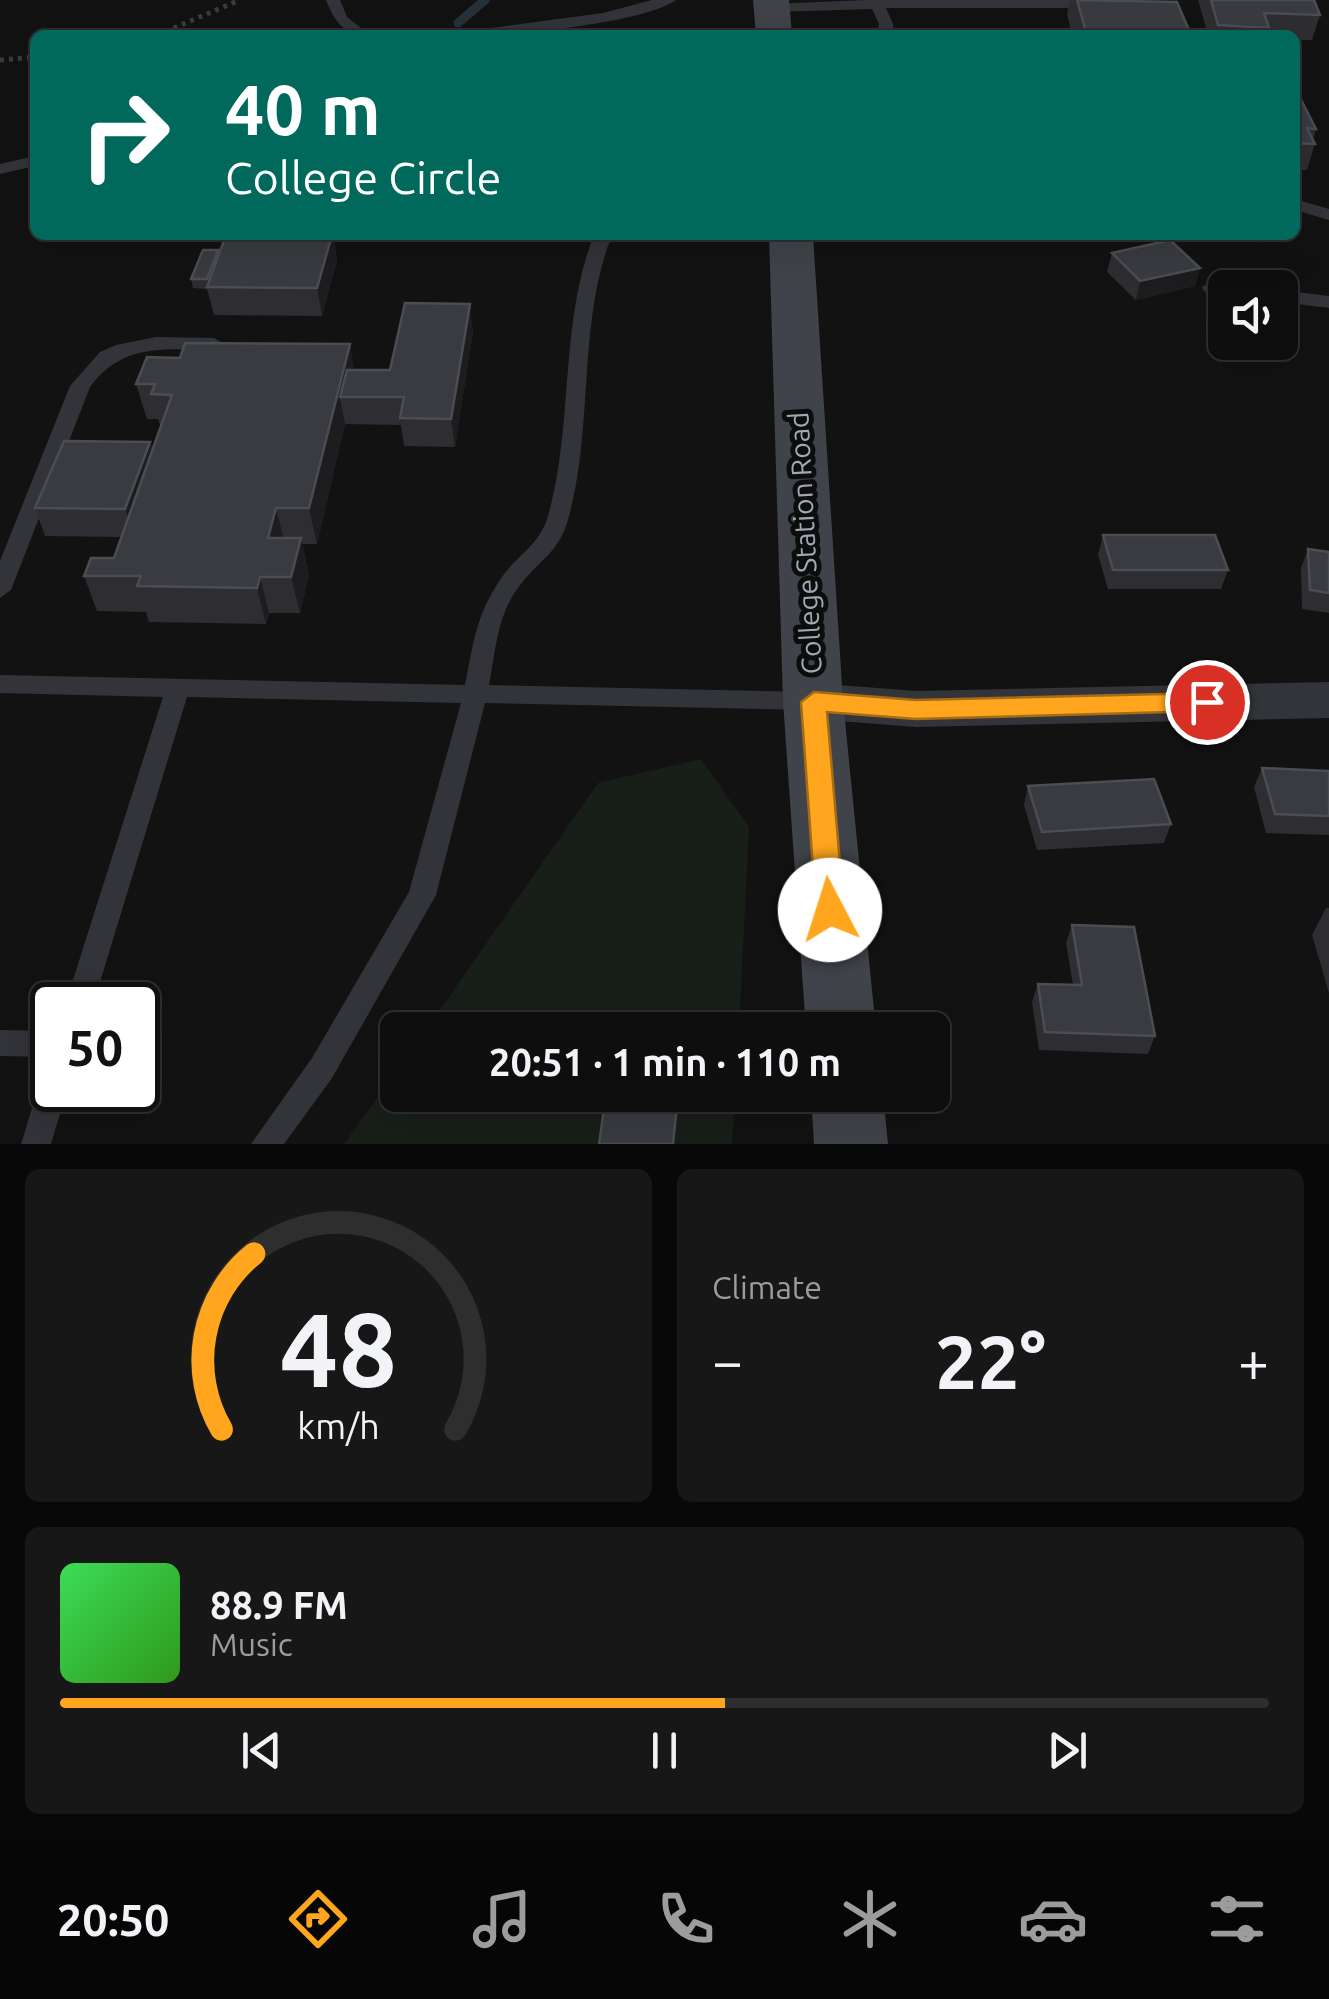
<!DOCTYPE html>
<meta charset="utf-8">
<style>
:root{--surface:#0e0e0e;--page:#171717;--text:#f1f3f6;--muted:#9b9c9e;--line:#2e2e2e;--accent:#ffa61e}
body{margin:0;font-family:Ubuntu,sans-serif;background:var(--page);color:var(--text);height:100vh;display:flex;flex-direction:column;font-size:38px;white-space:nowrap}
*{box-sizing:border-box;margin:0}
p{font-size:32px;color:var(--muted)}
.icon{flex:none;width:55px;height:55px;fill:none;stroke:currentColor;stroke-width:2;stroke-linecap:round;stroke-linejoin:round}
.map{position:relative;height:1144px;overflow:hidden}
.details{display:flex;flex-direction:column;gap:25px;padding:25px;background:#080808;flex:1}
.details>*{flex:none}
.hud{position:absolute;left:30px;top:30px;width:1270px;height:210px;border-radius:15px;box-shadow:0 10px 40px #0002,0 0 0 2px var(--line);background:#00695c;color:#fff;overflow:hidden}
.controls{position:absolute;left:1208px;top:270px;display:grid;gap:20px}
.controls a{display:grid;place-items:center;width:90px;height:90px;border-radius:15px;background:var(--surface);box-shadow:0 10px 40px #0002,0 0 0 2px var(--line);font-size:50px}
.speed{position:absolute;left:30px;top:982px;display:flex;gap:20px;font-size:50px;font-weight:700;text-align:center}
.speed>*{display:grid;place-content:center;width:130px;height:130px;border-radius:50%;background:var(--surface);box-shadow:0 10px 40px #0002,0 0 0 2px var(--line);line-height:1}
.speed .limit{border:5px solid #111;border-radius:15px;background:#fff;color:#111}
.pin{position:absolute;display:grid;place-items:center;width:85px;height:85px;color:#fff;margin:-42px;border:5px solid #fff;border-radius:50%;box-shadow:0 2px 10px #0007}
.me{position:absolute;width:110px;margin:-55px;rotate:355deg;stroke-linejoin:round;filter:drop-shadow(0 0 8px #0008)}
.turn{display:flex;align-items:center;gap:35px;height:210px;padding:0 30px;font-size:45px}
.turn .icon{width:130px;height:130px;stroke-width:2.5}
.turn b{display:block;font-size:70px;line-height:85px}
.big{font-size:75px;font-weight:700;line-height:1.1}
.details .widget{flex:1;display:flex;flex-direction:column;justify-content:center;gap:15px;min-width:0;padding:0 35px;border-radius:15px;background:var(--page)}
.details .dial{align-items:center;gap:0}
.dial svg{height:260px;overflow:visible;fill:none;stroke:var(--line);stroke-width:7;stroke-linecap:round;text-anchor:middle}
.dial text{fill:var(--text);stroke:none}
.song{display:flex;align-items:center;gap:30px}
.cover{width:120px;height:120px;border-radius:15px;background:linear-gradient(135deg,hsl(130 70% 55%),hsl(110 70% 35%))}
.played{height:10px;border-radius:5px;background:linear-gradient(90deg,var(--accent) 55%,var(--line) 55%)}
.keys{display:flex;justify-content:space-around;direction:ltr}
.heat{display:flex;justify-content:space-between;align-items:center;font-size:55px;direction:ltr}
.details .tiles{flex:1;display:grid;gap:25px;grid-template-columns:1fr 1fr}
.widget:last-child{grid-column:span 2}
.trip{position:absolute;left:380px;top:1012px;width:570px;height:100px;border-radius:15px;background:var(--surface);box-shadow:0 10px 40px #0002,0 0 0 2px var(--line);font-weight:700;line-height:100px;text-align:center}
.tab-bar{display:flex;height:160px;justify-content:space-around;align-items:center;background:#060606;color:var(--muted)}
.tab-bar .icon{width:70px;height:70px}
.tab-bar .current{color:var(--accent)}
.tab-bar b{font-size:45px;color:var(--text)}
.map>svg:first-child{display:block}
.green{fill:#181e18}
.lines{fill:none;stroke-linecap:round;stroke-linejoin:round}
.stream{stroke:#273138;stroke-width:9}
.path{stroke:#383b40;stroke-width:5;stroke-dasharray:4 5;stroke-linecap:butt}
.lane{fill:#323439;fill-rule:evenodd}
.street{fill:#323439;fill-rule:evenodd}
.secondary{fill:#404349;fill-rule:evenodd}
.wall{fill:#2e2e32}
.shaded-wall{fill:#1d1d20}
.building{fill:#3a3b40;stroke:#4a4d52;stroke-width:2.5}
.route{fill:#ffa61e;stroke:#a66c14;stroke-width:2.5}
.labels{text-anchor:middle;stroke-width:10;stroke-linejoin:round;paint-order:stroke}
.street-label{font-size:28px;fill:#a2a9b5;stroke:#0d0d0e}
</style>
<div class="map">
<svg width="1329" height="1144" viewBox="0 0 1329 1144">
<rect width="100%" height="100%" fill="#121213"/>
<path class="green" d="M701,759L749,827L739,1030H426L598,783Z
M397,1070L398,1095H735L732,1144H344Z"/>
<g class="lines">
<path class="stream" d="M458,23L485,0"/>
<path class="path" d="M157,35L240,0
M0,60L35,57"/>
<path class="lane" d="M326,0H340L347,17L370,35C344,35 335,23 326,0Z
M652,0H676C641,24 514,35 468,35L476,30L603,13Z
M867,0H1098L1104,4L1097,8H886L893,24V35H877L879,24L872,9L772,12L765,8L772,4Z
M35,156V166L0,174V164Z
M1295,199L1329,209V220L1295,210Z
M594,235H612C577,323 594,425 569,516C560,552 542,557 521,584C497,613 496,649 489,685L810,692L819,694L822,701L819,708L810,710L485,703L436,895L332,1078L284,1144H251L312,1058L409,892L461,703L187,697L93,1005H65L163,697L0,693V675L465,685C474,640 476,615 502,577C518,554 540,545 548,516C574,425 559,322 594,235Z
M1211,281L1232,285L1233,288H1225V295L1204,291L1202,287Z
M1280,290L1329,296V308L1280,302Z
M156,337L214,338L224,344L214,350C164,349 122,343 90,387L11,590L0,598V561L70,386L100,352L116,345Z
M0,1030L52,1031V1057L0,1056Z
M52,1075V1090H67L51,1144H21L41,1079Z"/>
<path class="street" d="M1329,682V718L916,727L813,719L797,713L790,701L797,689L813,683L916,691Z"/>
<path class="secondary" d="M753,0H789L792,35H756Z
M769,235H813L843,701L876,1030H806L783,701Z
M811,1095H883L888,1144H814Z"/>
</g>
<path class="wall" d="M1070,0H1114L1191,35H1072L1067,14Z
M1198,0H1314L1320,15L1312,40H1295V35H1208Z
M1295,88L1316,129L1313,140L1315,144L1307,170H1295Z
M226,235H333L337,260L322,316L214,315L207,289L193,288L191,279L218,250L219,254Z
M1112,253L1200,268L1195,286L1136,300L1107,272Z
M473,331L455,447L404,446L401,425L345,424L317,544H302L309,574L300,613H269L266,624L149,622L146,612L97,611L84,576L114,558L121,537L45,536L35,508L150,442L153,450L161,428L158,419H147L136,384L180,358L350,344L354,370H390Z
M1103,535L1228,570L1221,589H1108L1098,555Z
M1308,549L1329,552V613L1302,609L1301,568Z
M1262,768L1329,771V835L1266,833L1254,787Z
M1028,786L1171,824L1164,843L1037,850L1024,805Z
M1326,908H1329V993L1312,935Z
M1072,925L1155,1036L1148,1054L1039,1050L1032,1002L1038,984L1073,985L1066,943Z
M594,1095H679L674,1144H599L604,1109L595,1108Z"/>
<path class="shaded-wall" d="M332,235L337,260L322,316L317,288Z
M218,250L220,259L209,289L207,279Z
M1200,268L1195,286L1136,300L1140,281Z
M470,304L473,331L455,447L451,419Z
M350,344L356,379L340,397L345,424L317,544L309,508Z
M150,442L159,470L134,537L125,509Z
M276,508L285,544L268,538Z
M301,538L309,574L300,613L291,577Z
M260,577L269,613L266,624L257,588Z
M678,1095H679L674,1144H673Z"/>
<path class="building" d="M1077,0L1177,2L1191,35H1087Z
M1211,0H1314L1320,15L1264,13L1269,28L1218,25Z
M1295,88L1316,129L1307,128L1315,144L1295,143Z
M226,235H332L317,288L207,287Z
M1170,240L1200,268L1140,281L1112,253Z
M203,250H218L207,279H191Z
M405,303L470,304L451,419L400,418L404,397H340L347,370H390Z
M185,343L350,344L309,508H276L268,538H301L291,577H260L257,588L137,586L141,576H84L91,558H114L172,395L151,394L155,384H136L147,357L180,358Z
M64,441L150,442L125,509L35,508Z
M1103,535H1215L1228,570H1113Z
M1308,549L1329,552V593L1310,590Z
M1262,768L1329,771V816L1275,814Z
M1154,779L1171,824L1042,832L1028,786Z
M1072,925L1134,927L1155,1036L1045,1032L1038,984L1082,985Z
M606,1095H678L673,1144H599Z"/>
<path class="route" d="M814,692L916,700L1207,693L1219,702L1207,711L916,719L827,712L844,910L840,919H820L816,910L801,702Z"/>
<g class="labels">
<g class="street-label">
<text transform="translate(805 543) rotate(-93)" y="10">College Station Road</text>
</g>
</g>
</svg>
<div class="controls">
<a><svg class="icon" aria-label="sound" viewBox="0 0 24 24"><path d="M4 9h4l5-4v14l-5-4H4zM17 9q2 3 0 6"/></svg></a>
</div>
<div class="speed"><div class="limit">50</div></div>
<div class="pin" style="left:1207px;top:702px;background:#d93025"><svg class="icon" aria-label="arrive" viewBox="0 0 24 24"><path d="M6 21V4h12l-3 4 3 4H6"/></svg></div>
<svg class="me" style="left:830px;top:910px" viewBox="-20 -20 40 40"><circle r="19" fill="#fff"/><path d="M0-13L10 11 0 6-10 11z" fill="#ffa61e"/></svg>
<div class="trip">20:51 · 1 min · 110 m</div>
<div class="hud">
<div class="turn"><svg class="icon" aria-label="right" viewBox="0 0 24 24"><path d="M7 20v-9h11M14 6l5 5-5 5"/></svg><div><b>40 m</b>College Circle</div></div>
</div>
</div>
<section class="details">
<div class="tiles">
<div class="widget dial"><svg viewBox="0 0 100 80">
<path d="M14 69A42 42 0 1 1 86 69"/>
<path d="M14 69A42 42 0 0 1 24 15" stroke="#ffa61e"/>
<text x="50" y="56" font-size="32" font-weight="700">48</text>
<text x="50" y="72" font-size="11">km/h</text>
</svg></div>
<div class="widget"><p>Climate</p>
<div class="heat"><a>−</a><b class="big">22°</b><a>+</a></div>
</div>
<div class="widget">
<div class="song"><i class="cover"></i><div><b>88.9 FM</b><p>Music</p></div></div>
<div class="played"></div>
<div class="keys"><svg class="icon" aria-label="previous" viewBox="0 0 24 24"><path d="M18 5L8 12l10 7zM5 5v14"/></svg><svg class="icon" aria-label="pause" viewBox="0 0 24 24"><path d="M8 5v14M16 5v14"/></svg><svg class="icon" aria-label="next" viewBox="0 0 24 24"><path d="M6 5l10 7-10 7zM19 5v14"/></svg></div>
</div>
</div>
</section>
<nav class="tab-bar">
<b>20:50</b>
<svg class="icon current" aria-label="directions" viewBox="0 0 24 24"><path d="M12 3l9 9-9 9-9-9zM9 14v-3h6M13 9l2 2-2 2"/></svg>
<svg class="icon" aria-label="music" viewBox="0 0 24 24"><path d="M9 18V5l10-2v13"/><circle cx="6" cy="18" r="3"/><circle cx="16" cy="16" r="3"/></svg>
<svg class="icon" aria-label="phone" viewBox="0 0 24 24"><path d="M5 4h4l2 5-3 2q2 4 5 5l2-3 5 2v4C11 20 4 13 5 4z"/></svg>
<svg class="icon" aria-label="climate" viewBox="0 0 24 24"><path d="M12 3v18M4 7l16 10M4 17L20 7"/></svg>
<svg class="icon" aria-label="car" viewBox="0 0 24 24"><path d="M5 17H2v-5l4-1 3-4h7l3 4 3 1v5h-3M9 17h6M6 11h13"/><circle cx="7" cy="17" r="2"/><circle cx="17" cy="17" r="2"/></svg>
<svg class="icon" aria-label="filters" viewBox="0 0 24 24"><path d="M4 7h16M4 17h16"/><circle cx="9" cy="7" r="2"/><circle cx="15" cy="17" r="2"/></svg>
</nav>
